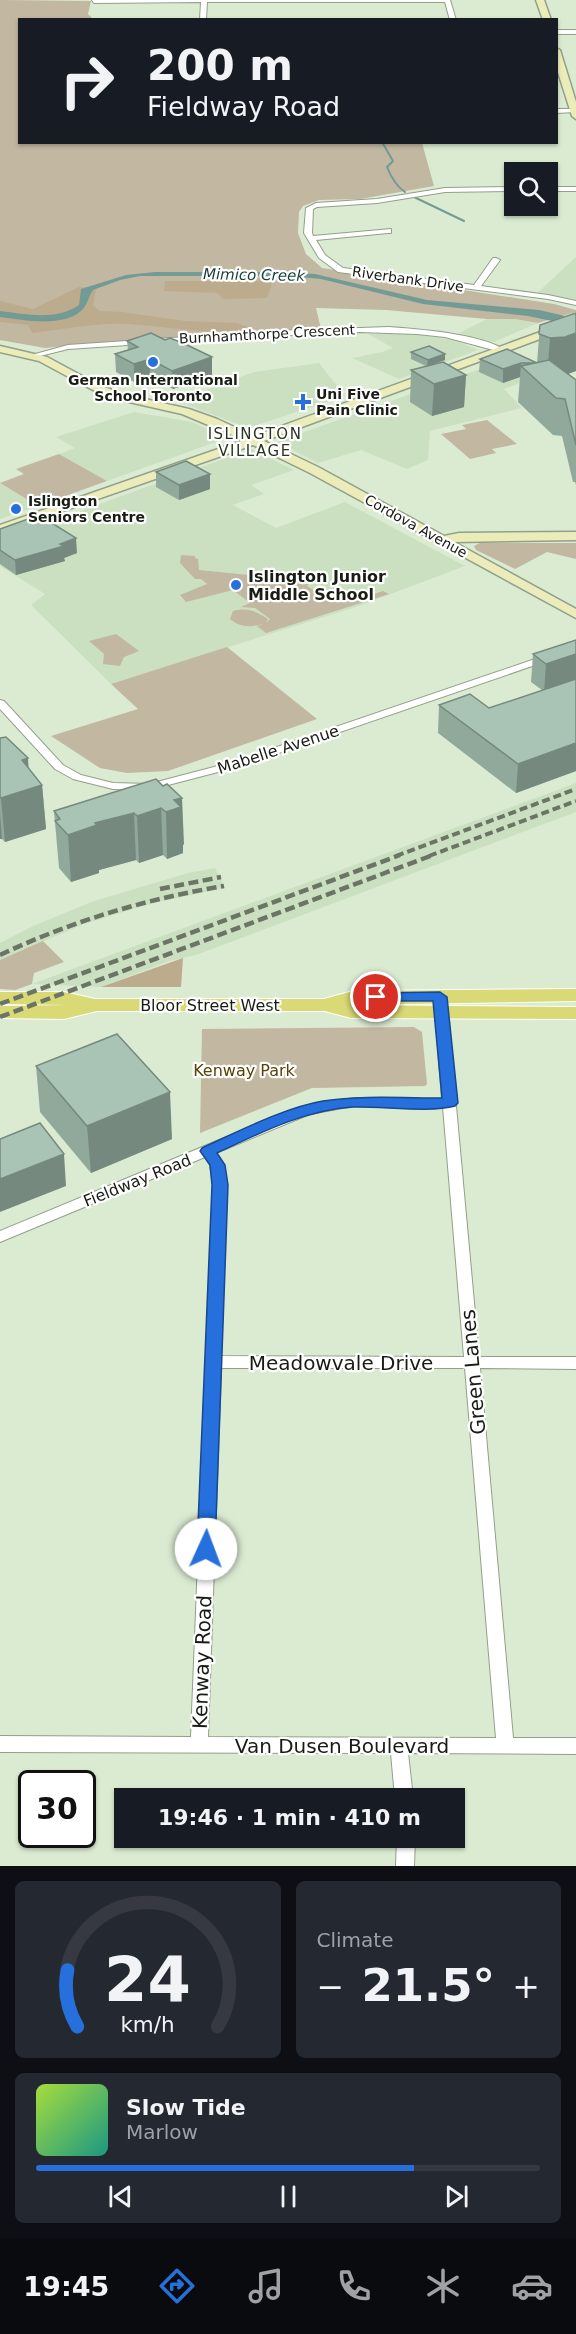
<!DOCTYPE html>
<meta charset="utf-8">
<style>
:root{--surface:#171b24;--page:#242831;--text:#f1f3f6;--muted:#9ea1a6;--line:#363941;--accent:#2570dc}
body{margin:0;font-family:"DejaVu Sans",sans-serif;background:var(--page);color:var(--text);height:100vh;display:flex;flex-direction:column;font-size:22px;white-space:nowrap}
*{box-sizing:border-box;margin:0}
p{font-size:20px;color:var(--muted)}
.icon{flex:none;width:33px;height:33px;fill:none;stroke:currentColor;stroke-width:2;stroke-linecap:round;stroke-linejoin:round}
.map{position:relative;height:1866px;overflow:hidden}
.panel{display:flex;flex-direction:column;gap:15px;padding:15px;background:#0d0f14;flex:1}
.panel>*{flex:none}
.banner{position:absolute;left:18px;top:18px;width:540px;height:126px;border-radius:0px;box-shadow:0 2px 4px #0004;background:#171b24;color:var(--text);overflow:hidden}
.tools{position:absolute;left:504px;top:162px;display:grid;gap:12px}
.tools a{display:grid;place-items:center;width:54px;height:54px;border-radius:0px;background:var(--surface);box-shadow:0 2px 4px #0004;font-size:30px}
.speed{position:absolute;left:18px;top:1770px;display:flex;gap:12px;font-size:30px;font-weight:700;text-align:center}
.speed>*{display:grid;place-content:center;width:78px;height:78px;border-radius:50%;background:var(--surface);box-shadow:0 2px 4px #0004;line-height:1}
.speed .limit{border:3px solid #111;border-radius:9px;background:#fff;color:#111}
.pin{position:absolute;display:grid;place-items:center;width:51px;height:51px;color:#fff;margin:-26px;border:3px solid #fff;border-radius:50%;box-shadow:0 2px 6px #0007}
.me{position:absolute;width:66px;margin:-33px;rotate:2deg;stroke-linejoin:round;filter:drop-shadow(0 0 4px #0008)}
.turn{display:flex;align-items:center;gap:21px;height:126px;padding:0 30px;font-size:27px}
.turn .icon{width:78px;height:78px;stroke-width:2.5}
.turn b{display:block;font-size:42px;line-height:51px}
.big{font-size:45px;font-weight:700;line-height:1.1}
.panel .tile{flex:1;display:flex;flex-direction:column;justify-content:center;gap:9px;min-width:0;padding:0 21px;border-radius:9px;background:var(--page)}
.panel .dial{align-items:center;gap:0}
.dial svg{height:156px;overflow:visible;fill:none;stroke:var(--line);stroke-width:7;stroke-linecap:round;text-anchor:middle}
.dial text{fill:var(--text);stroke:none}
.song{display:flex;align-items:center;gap:18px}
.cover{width:72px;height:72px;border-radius:9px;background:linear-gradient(135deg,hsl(80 70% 55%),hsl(170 70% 35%))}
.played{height:6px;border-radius:3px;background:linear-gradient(90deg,var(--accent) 75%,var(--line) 75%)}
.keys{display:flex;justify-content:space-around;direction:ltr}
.heat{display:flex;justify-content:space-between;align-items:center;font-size:33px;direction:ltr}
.panel .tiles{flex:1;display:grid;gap:15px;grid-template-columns:1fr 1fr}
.tile:last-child{grid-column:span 2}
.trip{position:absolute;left:114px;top:1788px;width:351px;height:60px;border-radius:0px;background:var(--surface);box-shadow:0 2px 4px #0004;font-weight:700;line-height:60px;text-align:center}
.dock{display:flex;height:96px;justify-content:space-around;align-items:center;background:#090b0e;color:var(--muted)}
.dock .icon{width:42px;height:42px}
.dock .active{color:var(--accent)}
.dock b{font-size:27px;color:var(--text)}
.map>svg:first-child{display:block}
.built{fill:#cbe0c1}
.green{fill:#c2b7a1}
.forest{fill:#bcac8d}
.water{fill:#729b95}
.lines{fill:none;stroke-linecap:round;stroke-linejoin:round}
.stream{stroke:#729b95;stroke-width:2}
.street-casing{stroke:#91a089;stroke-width:2}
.secondary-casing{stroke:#91a089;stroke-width:3}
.primary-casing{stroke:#fff;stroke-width:2}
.street{fill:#fff;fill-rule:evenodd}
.secondary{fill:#ececbb;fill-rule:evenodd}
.primary{fill:#d9d976;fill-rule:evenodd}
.rail-far1{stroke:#6b7465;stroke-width:4;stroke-dasharray:8 4;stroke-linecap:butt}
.rail{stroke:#6b7465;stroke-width:4.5;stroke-dasharray:10 4.5;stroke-linecap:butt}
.wall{fill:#91a99b}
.shaded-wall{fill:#76897e}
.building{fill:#a9c4b4;stroke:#76897e;stroke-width:1.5}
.route{fill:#2570dc;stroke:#18498f;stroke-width:1.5}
.poi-dot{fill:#2570dc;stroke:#fff;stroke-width:2}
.labels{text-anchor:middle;stroke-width:4.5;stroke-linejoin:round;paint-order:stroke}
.far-street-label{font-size:14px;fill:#181d14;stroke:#fff}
.far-poi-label{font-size:14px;font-weight:bold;fill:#181d14;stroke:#fff;text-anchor:start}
.far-water-label{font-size:15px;font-style:italic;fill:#163e39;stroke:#fff}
.far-neighbourhood-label{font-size:15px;letter-spacing:1.5px;fill:#283421;stroke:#fff}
.poi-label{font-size:16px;font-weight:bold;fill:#181d14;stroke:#fff;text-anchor:start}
.street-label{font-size:16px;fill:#181d14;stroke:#fff}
.park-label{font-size:16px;fill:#594208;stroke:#fff}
.near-street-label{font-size:20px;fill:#181d14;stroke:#fff}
</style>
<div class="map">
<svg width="576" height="1866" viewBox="0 0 576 1866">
<rect width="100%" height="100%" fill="#dbebd2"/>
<path class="built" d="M576,257V300L537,293Z
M487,319H515L538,323L494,342L459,333Z
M407,333L454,340L478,350L399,379L352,358L382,352L393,348L368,334Z
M505,360L540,375L504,389L522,408L430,431L428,460L407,469L361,450L318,463L277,442Z
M319,363L345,396L248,428L177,401L254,372Z
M134,412L192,422L227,438L107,481L59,454L75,448L56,437Z
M251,449L294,470L251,485L264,494L233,505L276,528L345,502L465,566L359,606L111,684L31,605L45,594L0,566V540Z
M0,483L38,506L0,519Z
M576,783V812L196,955L169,961L101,987L32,984Z
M215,868L225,888L153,903L84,924L0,960V943L33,926L94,901L188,873Z"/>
<path class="green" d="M0,0L91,1L88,14L93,19L20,20V142L422,143L434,186L360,199L319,200L303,206L299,212L298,233L306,254L322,268L554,304L576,310V312L538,323L515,319H487L386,310L316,308L321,329L103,342L45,348L0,340Z
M487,420L517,444L492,449L496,453L470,459L441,434L466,429L462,425Z
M59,454L107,481L38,506L0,483L24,474L16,469Z
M480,543H576V559L547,552L515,569L476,550L474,546Z
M181,555L195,556V558L198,559L199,570L298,580L309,585L307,586L320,594L323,593L330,597L342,592L356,600L383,591L389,594L266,633L257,626L263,624C251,627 240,628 230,619L233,611C247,607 256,611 268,619L266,623L270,619L255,608L241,607L250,603L233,590L186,602L180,595L207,584L201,579H195L180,563Z
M116,634L139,651L124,657L120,666L103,664L104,654L89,641Z
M227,647L317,719L168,771L127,773L100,768L51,736L138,709L111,684Z
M43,941L64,962L34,973L32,984L15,990L0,989V960Z
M414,1027L422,1032L427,1084L425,1086L312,1088L200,1133L202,1029Z"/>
<path class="forest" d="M165,281H265L272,283L267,298L223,299L218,293L164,291Z
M79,287L96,288L93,306L100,311L122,312L185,321L237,323L248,327C208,339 152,322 110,324C84,325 58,330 32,333L28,325L0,322V301L33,309Z
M183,958L181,987H101Z"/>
<path class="water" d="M155,272H285L315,274L427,300L539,310L565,316L552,321L528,316L423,304L321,279L288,276H140L120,280L93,290C88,297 88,304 82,310C64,328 23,320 0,317V311C26,314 56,321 79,305L81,289L126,275Z"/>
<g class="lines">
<path class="stream" d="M382,142L393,161L387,167C391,177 396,186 405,192
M414,197L464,221"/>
<g class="street-casing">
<path id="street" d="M92,0H450L456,20H450L445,2H207L206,20H200L201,2L94,3Z
M556,30H576V34H556Z
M556,109H574L576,112L556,113Z
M514,187V191L445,192L377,203L317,207L313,209L312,233L313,236L391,229V233H388L316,240L325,255L343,268L474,285L493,258H496L500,260L481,286L548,295L576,301V305L548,299L338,272L319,258L304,233L306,208L316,203L377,199L445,188Z
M548,187H576V191H548Z
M389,327C419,329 481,334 505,350L501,352L445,337L417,334L360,332L248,337L68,349L32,358L28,356L68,345L274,331Z
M576,645V651L241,766L149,790L113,789L73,779L55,769L0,709V700L4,701L63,765L81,775L113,783L149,784L233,762Z
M440,993L446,997L479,1357H576V1369L480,1368L513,1738H576V1754L408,1753L413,1798H395L391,1753L0,1752V1736L191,1737L213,1185L210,1165L205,1157L0,1242V1231L260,1123L308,1106L354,1098L442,1099L434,997ZM354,1106L443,1107L464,1357L221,1356L227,1185L224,1165L216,1153L310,1114ZM221,1368H465L496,1738L208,1737Z
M397,1838H415L414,1866H396Z"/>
</g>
<g class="secondary-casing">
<path id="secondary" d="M536,0H544L551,20H543Z
M556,48L560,50L576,102V119L572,116L556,66Z
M576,325V331L559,332L264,441L318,467L444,536L459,533L576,532V540L454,542L576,609V618L310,473L253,445L0,533V525L244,440L182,414L116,399L91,389L39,361L0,352V346L47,357L99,385L123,394L189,409L217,419L254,436L554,327Z"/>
</g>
<g class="primary-casing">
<path id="primary" d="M576,989V1001L348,1005L576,1007V1019L351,1018L325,1011H97L64,1019L0,1018V1006L69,1005L0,1004V992H64L95,999H324L353,991Z"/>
</g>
<use href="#street" class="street"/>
<use href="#secondary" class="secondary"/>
<use href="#primary" class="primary"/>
<path class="rail-far1" d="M396,856L576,789
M429,856L576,801"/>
<path class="rail" d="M160,889L221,877
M0,955C72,921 146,899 224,886
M0,1004L400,855
M0,1017L433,855"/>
</g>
<path class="wall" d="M540,325L576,371L568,374L576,380V485L575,482H573L562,436L553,435L518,402L520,377L503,383L479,372L480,359L537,363Z
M165,340L212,357V375L173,389L150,377L134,382L116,372L115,354L128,350L127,341Z
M411,352L445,354V360L437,363L466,375L464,407L432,416L410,402L411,370L426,366L411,359Z
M156,472L210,489L179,500L156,487Z
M0,529L77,553L64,558L65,561L16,575L0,564Z
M576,640V771L516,793L438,733L439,705L489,708L542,690L531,682L533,654Z
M0,738L28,758V768L42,785L46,829L5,842L2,839H0Z
M163,786L184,844L183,845V853L167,859L163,855L139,863L136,860L99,870V873L71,882L59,868L54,811Z
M36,1066L172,1139L91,1173L40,1112Z"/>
<path class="shaded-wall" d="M576,333V371L562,376L547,377L550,338Z
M445,354V360L427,366L428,360Z
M212,357V375L173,389L172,371Z
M150,359V377L134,382V364Z
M521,363L520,377L503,383V369Z
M466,375L464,407L432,416L434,384Z
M210,474V489L179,500V485Z
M76,538L77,553L64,558L65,561L16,575L15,560Z
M576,654V682L544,692L546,664Z
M576,743V771L516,793L518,764Z
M28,758L30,789L42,785L46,829L5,842L1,798L22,760Z
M182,798L184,844L183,845V853L167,859L166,812L174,800Z
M161,808L163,855L139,863L137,816Z
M0,813L2,839H0Z
M134,813L136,860L99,870V873L71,882L68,835L95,823Z
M170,1092L172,1139L91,1173L87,1126Z
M64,1154L66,1186L0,1212V1179Z"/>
<path class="building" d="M576,313V333L565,337L550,338L539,334L540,325Z
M151,333L165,340L170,338L183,343L212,357L172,371L150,359L134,364L115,354L138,347L127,341Z
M429,346L445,354L428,360L411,352Z
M507,349L537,363H521L503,369L480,359Z
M549,360L576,380V445L565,399L556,398L521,366Z
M443,362L466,375L434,384L411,370Z
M186,461L210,474L179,485L156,472Z
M39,515L76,538L60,544L64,546L15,560L0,550V529Z
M576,640V654L546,664L533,654Z
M576,679V743L518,764L439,705L470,694L489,708Z
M6,737L28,758L22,760L42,785L1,798L0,797V738Z
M156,779L163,786L167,784L182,798L174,800L181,807L166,812L161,808L137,816L134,813L95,823L97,825L68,835L55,821L60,819L54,811Z
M117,1034L170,1092L87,1126L36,1066Z
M40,1123L64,1154L0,1179V1139Z"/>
<path class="route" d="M440,992L447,997L458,1103L455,1106C430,1113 382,1106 353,1107C305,1110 260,1133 217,1153L225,1165L228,1185L215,1549L212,1554L206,1557L199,1554L197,1549L212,1185L210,1165L200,1151L202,1148C237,1132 286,1107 323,1101C362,1095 403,1098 442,1098L433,1001H376L369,997L376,993Z"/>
<g class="poi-dot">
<circle cx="153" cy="362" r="6"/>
<path d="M300 393h6v6h6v6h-6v6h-6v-6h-6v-6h6z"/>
<circle cx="16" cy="509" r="6"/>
<circle cx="236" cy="585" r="6"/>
</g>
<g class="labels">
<g class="far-street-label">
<text transform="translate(408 279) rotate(8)" y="5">Riverbank Drive</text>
<text transform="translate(267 334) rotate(-3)" y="5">Burnhamthorpe Crescent</text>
<text transform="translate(416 526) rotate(29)" y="5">Cordova Avenue</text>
</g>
<g class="far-poi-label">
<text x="153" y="385" text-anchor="middle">German International<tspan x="153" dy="16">School Toronto</tspan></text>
<text x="316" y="399">Uni Five<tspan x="316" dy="16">Pain Clinic</tspan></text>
<text x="28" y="506">Islington<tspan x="28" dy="16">Seniors Centre</tspan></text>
</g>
<g class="far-water-label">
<text transform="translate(254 275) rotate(1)" y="5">Mimico Creek</text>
</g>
<g class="far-neighbourhood-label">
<text x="255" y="439">ISLINGTON<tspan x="255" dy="17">VILLAGE</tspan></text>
</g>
<g class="poi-label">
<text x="248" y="582">Islington Junior<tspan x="248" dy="18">Middle School</tspan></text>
</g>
<g class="street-label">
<text transform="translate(278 749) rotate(-18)" y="6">Mabelle Avenue</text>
<text x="210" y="1011">Bloor Street West</text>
<text transform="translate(137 1180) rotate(-22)" y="6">Fieldway Road</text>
</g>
<g class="park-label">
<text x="244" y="1076">Kenway Park</text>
</g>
<g class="near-street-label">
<text x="341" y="1370">Meadowvale Drive</text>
<text transform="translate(473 1372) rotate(-95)" y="7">Green Lanes</text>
<text transform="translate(202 1662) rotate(-88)" y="7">Kenway Road</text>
<text x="342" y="1753">Van Dusen Boulevard</text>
</g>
</g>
</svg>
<div class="tools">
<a><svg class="icon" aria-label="search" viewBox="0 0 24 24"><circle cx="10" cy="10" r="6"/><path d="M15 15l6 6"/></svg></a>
</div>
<div class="speed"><div class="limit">30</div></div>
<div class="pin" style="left:376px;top:997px;background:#d93025"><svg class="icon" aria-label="arrive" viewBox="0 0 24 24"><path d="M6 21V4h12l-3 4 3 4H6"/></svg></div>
<svg class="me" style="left:206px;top:1549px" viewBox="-20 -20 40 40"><circle r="19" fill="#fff"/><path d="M0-13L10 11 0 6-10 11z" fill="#2570dc"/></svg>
<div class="trip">19:46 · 1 min · 410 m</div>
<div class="banner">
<div class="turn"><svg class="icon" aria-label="right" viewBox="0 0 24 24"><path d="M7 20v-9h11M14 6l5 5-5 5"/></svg><div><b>200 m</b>Fieldway Road</div></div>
</div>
</div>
<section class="panel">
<div class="tiles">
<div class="tile dial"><svg viewBox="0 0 100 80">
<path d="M14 69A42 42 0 1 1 86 69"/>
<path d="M14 69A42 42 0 0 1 9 40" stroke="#2570dc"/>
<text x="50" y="56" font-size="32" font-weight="700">24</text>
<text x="50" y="72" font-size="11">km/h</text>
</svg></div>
<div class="tile"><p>Climate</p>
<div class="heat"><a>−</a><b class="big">21.5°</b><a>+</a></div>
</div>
<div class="tile">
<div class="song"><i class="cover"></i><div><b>Slow Tide</b><p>Marlow</p></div></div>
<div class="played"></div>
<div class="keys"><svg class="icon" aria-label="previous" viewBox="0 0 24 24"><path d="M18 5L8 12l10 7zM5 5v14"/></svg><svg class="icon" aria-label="pause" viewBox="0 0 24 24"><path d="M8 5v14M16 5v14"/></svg><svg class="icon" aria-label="next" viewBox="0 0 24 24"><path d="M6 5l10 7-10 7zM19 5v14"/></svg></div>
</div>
</div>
</section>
<nav class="dock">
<b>19:45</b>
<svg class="icon active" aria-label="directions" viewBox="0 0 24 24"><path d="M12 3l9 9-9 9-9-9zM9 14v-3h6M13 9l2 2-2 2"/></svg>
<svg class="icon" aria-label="music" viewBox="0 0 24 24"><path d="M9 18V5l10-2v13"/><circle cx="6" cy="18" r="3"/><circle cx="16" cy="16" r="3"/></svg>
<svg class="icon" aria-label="phone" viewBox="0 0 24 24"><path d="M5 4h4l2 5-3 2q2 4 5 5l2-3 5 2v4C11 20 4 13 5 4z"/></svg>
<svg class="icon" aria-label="climate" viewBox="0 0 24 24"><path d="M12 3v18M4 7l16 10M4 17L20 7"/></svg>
<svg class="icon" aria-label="car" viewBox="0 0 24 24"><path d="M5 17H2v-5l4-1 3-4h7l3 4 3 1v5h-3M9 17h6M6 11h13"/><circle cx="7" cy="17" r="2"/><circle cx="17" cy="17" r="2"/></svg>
</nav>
